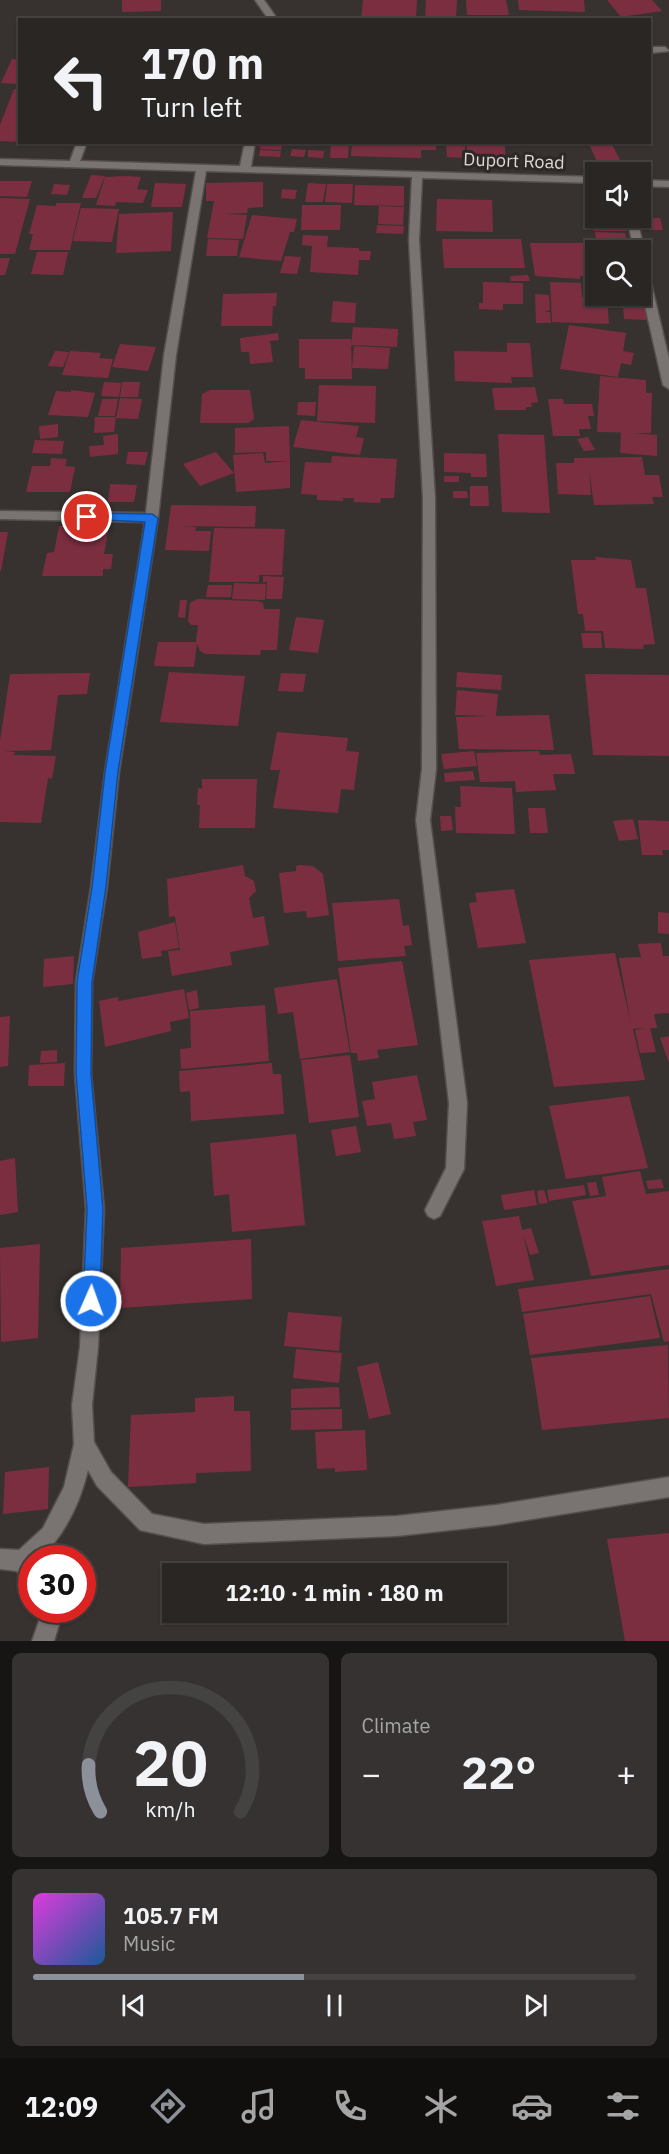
<!DOCTYPE html>
<meta charset="utf-8">
<style>
:root{--surface:#292624;--page:#353231;--text:#f1f3f6;--muted:#a5a5a6;--line:#454341;--accent:#8c9099}
body{margin:0;font-family:"IBM Plex Sans",sans-serif;background:var(--page);color:var(--text);height:100vh;display:flex;flex-direction:column;font-size:22px;white-space:nowrap}
*{box-sizing:border-box;margin:0}
p{font-size:20px;color:var(--muted)}
.icon{flex:none;width:33px;height:33px;fill:none;stroke:currentColor;stroke-width:2;stroke-linecap:round;stroke-linejoin:round}
.map{position:relative;height:1641px;overflow:hidden}
.panel{display:flex;flex-direction:column;gap:12px;padding:12px;background:#171514;flex:1}
.panel>*{flex:none}
.hud{position:absolute;left:18px;top:18px;width:633px;height:126px;border-radius:0px;box-shadow:0 2px 4px #0004,0 0 0 2px var(--line);background:#292624;color:var(--text);overflow:hidden}
.tools{position:absolute;left:585px;top:162px;display:grid;gap:12px}
.tools a{display:grid;place-items:center;width:66px;height:66px;border-radius:0px;background:var(--surface);box-shadow:0 2px 4px #0004,0 0 0 2px var(--line);font-size:30px}
.speed{position:absolute;left:18px;top:1545px;display:flex;gap:12px;font-size:30px;font-weight:700;text-align:center}
.speed>*{display:grid;place-content:center;width:78px;height:78px;border-radius:50%;background:var(--surface);box-shadow:0 2px 4px #0004,0 0 0 2px var(--line);line-height:1}
.speed .limit{border:9px solid #d22;background:#fff;color:#111}
.pin{position:absolute;display:grid;place-items:center;width:51px;height:51px;color:#fff;margin:-26px;border:3px solid #fff;border-radius:50%;box-shadow:0 2px 6px #0007}
.me{position:absolute;width:66px;margin:-33px;rotate:2deg;stroke-linejoin:round;filter:drop-shadow(0 0 4px #0008)}
.turn{display:flex;align-items:center;gap:21px;height:126px;padding:0 24px;font-size:27px}
.turn .icon{width:78px;height:78px;stroke-width:2.5}
.turn b{display:block;font-size:42px;line-height:51px}
.big{font-size:45px;font-weight:700;line-height:1.1}
.panel .widget{flex:1;display:flex;flex-direction:column;justify-content:center;gap:9px;min-width:0;padding:0 21px;border-radius:9px;background:var(--page)}
.panel .dial{align-items:center;gap:0}
.dial svg{height:156px;overflow:visible;fill:none;stroke:var(--line);stroke-width:7;stroke-linecap:round;text-anchor:middle}
.dial text{fill:var(--text);stroke:none}
.song{display:flex;align-items:center;gap:18px}
.cover{width:72px;height:72px;border-radius:9px;background:linear-gradient(135deg,hsl(300 70% 55%),hsl(210 70% 35%))}
.played{height:6px;border-radius:3px;background:linear-gradient(90deg,var(--accent) 45%,var(--line) 45%)}
.keys{display:flex;justify-content:space-around;direction:ltr}
.heat{display:flex;justify-content:space-between;align-items:center;font-size:33px;direction:ltr}
.panel .tiles{flex:1;display:grid;gap:12px;grid-template-columns:1fr 1fr}
.widget:last-child{grid-column:span 2}
.trip{position:absolute;left:162px;top:1563px;width:345px;height:60px;border-radius:0px;background:var(--surface);box-shadow:0 2px 4px #0004,0 0 0 2px var(--line);font-weight:700;line-height:60px;text-align:center}
.dock{display:flex;height:96px;justify-content:space-around;align-items:center;background:#100f0e;color:var(--muted)}
.dock .icon{width:42px;height:42px}
.dock .on{color:var(--accent)}
.dock b{font-size:27px;color:var(--text)}
.map>svg:first-child{display:block}
.building{fill:#7c2e41}
.lines{fill:none;stroke-linecap:round;stroke-linejoin:round}
.street-casing{stroke:#544f4d;stroke-width:3}
.street{fill:#797371;fill-rule:evenodd}
.route{fill:#1a73e8;stroke:#114b97;stroke-width:1.5}
.labels{text-anchor:middle;stroke-width:6;stroke-linejoin:round;paint-order:stroke}
.far-street-label{font-size:18px;fill:#dcd8d7;stroke:#2d2826}
</style>
<div class="map">
<svg width="669" height="1641" viewBox="0 0 669 1641">
<rect width="100%" height="100%" fill="#373230"/>
<path class="building" d="M122,0H161V11L122,12Z
M363,0H417L416,20H361Z
M426,0H457L456,20H425Z
M466,0H506L509,15H467Z
M518,0H584L585,12L519,10Z
M607,0H652L662,11L621,17Z
M12,59L20,60V84L1,83Z
M14,89L20,90V142L0,141V125Z
M261,142H283L281,150L260,149Z
M331,142H349L348,158H330Z
M352,142H436V150H421V158L351,156Z
M446,142H465V158L447,157Z
M467,142H505V160L467,159Z
M506,142H545V145H506Z
M611,142L621,162L598,164L589,144Z
M292,149L306,150L304,157L290,156Z
M260,150L281,151L280,157L259,156Z
M308,150L324,151L323,158L308,157Z
M91,175L105,176L96,198H82Z
M125,176L141,177L137,189L148,190L143,203L116,202L115,206L96,205L105,177Z
M0,181H32L27,197L0,196Z
M263,182V207L248,208L247,213L225,214L247,215L243,239L207,238L214,201H206V183Z
M155,183L186,184L182,207H151Z
M308,183L326,184L323,202H305Z
M54,184L70,185L67,195L51,194Z
M327,184H353L352,203L325,202Z
M355,185L404,186V206L354,205Z
M282,189L297,190L295,199L281,198Z
M589,192H596V218H624L627,231H593Z
M640,193L652,194V216L640,215Z
M0,198L30,199L15,254H0Z
M437,199L492,200L493,232L436,231Z
M56,203H81L70,250H29L33,234H29L37,205L56,206Z
M302,205H341L340,230H301Z
M379,206L404,207L403,225L378,224Z
M81,208L119,209L112,242L73,241Z
M173,212L171,251L116,253L119,214Z
M252,215L297,219L294,232H290L281,261L239,257Z
M649,218H660L663,230H653Z
M377,225L404,226L403,234L376,233Z
M595,232L625,233L629,250H596V276H580V279L535,276L530,243H597Z
M303,235L328,236L327,247L359,248V251H371L370,260H359L358,275L310,272L312,246L302,245Z
M208,239L239,240L237,256H206Z
M442,239H521L525,268H444Z
M37,252H68L63,275L31,274Z
M285,256L301,257L297,274L280,273Z
M0,258H10L5,275H0Z
M528,275L530,281H511L510,276Z
M483,282L523,283V304H503V310L479,309V303H483Z
M550,282L581,283L582,297L607,298L609,324L552,322Z
M584,282L596,283V296H584Z
M277,293L276,306H273L272,326H221L223,294Z
M535,294L549,295L550,310L544,312H550L551,323H536Z
M333,301L356,303L355,323L331,322Z
M623,305L647,306V320L624,319Z
M569,325L626,333L623,351L634,353L631,365L621,363L618,377L560,369Z
M353,327L398,329L397,347L351,345Z
M278,333L279,340L270,341L273,362L250,364L249,352H241L240,338Z
M299,339H351L352,379H305V368H299Z
M507,343H530L533,377H511L512,383L455,381L454,351L507,352Z
M120,344L156,347L148,371L112,367Z
M354,346L390,348L388,369L352,368Z
M55,351L69,352L63,367L48,366Z
M70,351L101,353L99,358L113,359L108,378L62,375Z
M600,376L646,380V393H652L651,433L597,432Z
M104,382L121,383L119,397L101,396Z
M122,382H140L138,397H120Z
M319,385L376,386L375,423L317,421Z
M535,387L538,402L531,403L532,407H526V410H495L492,388Z
M71,390L95,393L88,417L48,415L56,391L71,392Z
M210,390H250L254,419L248,423H200L202,394Z
M120,398L142,399L138,419L116,418Z
M102,399H118L115,416H98Z
M548,399H563L564,404H592L594,416H588L591,429H579L580,436H553Z
M298,402H316L315,416L297,415Z
M95,417H116L114,432L94,433Z
M301,420L359,426L356,437L364,438L360,455L293,447Z
M58,424V437L40,439L39,426Z
M289,426L290,461H266V452L235,453V428Z
M621,432L657,435V456L620,453Z
M118,434V454L90,457L89,446L104,445L103,436Z
M498,434L544,435L550,513L502,512Z
M588,437L595,450L584,451L577,439Z
M35,440L64,441L62,454L32,453Z
M128,452H148L145,465L126,464Z
M216,452L234,473L200,486L183,464Z
M263,453L265,463L290,461V488L236,492L233,455Z
M444,453L486,454L487,477H471V473L444,472Z
M332,456L397,459L394,498H381L380,503L354,502V498H343V501L317,500V495L301,494L305,462L331,463Z
M642,457L645,475H659L663,497H652L654,504L594,505L589,469L591,495L558,494L556,463H574V458Z
M51,458L67,459L65,466L75,467L70,492H26L32,466H50Z
M444,476H459V482H444Z
M110,484L137,485L134,502H108Z
M470,486H488L489,506H470Z
M453,491H467L468,498H453Z
M171,505L256,506L255,527L178,526L196,527L195,531H211L209,551L165,550Z
M59,526L109,527L104,554H113L111,569H103V576H42L47,553L54,552Z
M214,528L285,529L282,575H259V582H209Z
M0,532H8L1,571H0Z
M595,557L631,560L636,588H646L655,644L643,645L644,649L605,648L603,631H585L583,614H578L571,560H596Z
M263,576L284,577L282,599H266L267,581L263,583Z
M234,583L266,584L265,600L232,599Z
M208,585H232L231,597H206Z
M197,599L258,601L263,603L264,609H280L277,650H261L260,655L206,654L200,651L196,641L198,625H191L188,621L190,603Z
M180,600H187L185,618L178,617Z
M296,617L324,620L318,653L289,650Z
M581,633H601L602,648H583Z
M158,642H197L194,667L154,666Z
M169,672L245,676L238,726L160,722Z
M457,672L502,675L501,690L456,687Z
M90,673L87,694L58,695L51,750L4,751L15,752L14,755L56,756L52,779L48,778L41,823L0,822V741L10,674Z
M281,673L306,674L303,692L278,691Z
M585,674L669,675V756L593,755Z
M457,690L498,694L496,716L549,715L554,750L459,749L456,717L490,716L455,715Z
M277,732L348,738L346,751L359,752L354,790L341,789L338,813L273,808L280,770H270Z
M474,751L477,766L444,769L441,754Z
M539,751L540,755L571,754L575,774H553L556,790L516,792L515,781L480,782L476,753Z
M473,771L475,780L445,782L444,773Z
M202,779H257L255,828H199L200,805H197L198,788L202,789Z
M460,786L512,788L515,834L456,833L455,807H461Z
M528,808H545L548,833H530Z
M440,816H451L453,830L441,831Z
M633,819L638,839L619,841L613,821Z
M638,820L669,821V850H662L663,855H642Z
M243,865L245,876L254,881L256,891L249,898L253,918L264,916L269,945L230,952L232,965L172,976L168,951L180,950L175,916L169,917L167,879Z
M301,865L313,866L323,874L329,915L307,918L306,911L284,913L279,873L296,871V866Z
M514,889L526,943L478,948L469,903L477,902L475,893Z
M399,899L403,926L409,925L412,945L404,946L406,956L338,961L332,903Z
M658,912L669,913V934L658,933Z
M175,922L179,948L161,951L162,956L142,959L138,932Z
M661,943L663,956H669V1013L654,1014L657,1028H650L656,1052L640,1053L635,1030L644,1028L633,1029L645,1080L554,1087L529,960L615,953L631,1024L619,958L641,957L638,944Z
M74,956L73,984L43,987L44,959Z
M402,961L418,1045L377,1050L379,1058L358,1061L357,1053H351L338,968Z
M337,979L350,1052L300,1059L293,1012L278,1014L274,988Z
M184,989L189,1018L170,1022L171,1031L105,1047L99,1001L118,997L119,1001Z
M197,990L199,1008L189,1010L186,993Z
M265,1005L269,1061L181,1069L180,1049L191,1048L190,1011Z
M10,1016L8,1066L0,1067V1017Z
M669,1036V1063L660,1038Z
M57,1050V1062L40,1063L41,1051Z
M350,1055L359,1117L309,1123L301,1060Z
M65,1063L64,1086H28L29,1065Z
M272,1063L273,1074H281L284,1114L191,1121L190,1091L180,1092L179,1071Z
M417,1075L427,1120L413,1122L416,1136L394,1139L391,1123L367,1126L362,1101L375,1099L372,1082Z
M629,1096L648,1168L566,1179L549,1106Z
M356,1126L361,1152L336,1156L331,1130Z
M296,1134L305,1225L232,1232L229,1194L214,1196L210,1143Z
M15,1158L18,1212L0,1215V1161Z
M640,1171L646,1194L669,1191V1265L591,1276L572,1201L606,1196L602,1177Z
M661,1179L664,1188L648,1189L646,1181Z
M596,1182L599,1195L590,1196L587,1183Z
M584,1185L586,1195L549,1201L547,1190Z
M534,1190L537,1205L504,1210L501,1195Z
M544,1190L548,1203L539,1204L537,1191Z
M519,1216L522,1230L531,1228L539,1253L530,1255L523,1234L534,1280L496,1286L482,1221Z
M251,1239L252,1299L120,1308L121,1248Z
M40,1244L38,1338L1,1342L0,1248Z
M669,1269V1341L664,1342L651,1294L522,1312L518,1289Z
M650,1296L660,1338L530,1355L523,1314Z
M288,1312L342,1317L339,1351L284,1346Z
M668,1345L669,1418L542,1430L531,1358Z
M296,1349L342,1353L339,1383L293,1378Z
M378,1362L391,1414L369,1419L357,1367Z
M339,1387L340,1407L291,1408V1389Z
M234,1396V1411H250L251,1471L196,1473V1483L128,1487L131,1415L195,1412V1398Z
M342,1409V1429L291,1430V1410Z
M365,1430L367,1470L335,1472V1468L317,1469L315,1432Z
M49,1467L48,1509L3,1514L5,1472Z
M669,1533V1641H625L607,1539Z"/>
<g class="lines">
<g class="street-casing">
<path id="street" d="M255,0H264L278,20H269Z
M650,47H665L669,51L650,53Z
M77,142H87L80,161L240,166L245,142H255L251,167L596,177V183L422,178L419,240L435,498L436,769L430,820L467,1103L464,1169L440,1216L434,1219L428,1216L425,1210L446,1168L449,1103L416,820L422,769L423,498L409,240L412,177L206,171L176,355L158,518L119,772L107,887L92,982L91,1074L104,1209L98,1347L92,1405L94,1442L111,1472L152,1514L204,1524L397,1516L496,1505L669,1477V1497L496,1525L397,1536L204,1544L140,1530L97,1486L88,1470C80,1503 65,1535 40,1558H32V1589L25,1586L17,1571L0,1569V1549L19,1550L43,1528L64,1487L74,1444L72,1405L80,1347L86,1209L75,1074L76,982L91,887L105,772L145,522L0,519V511L146,513L164,355L196,171L0,165V159L70,161Z
M640,180L669,181V187L640,186Z
M627,218H637L644,250L643,252L634,250Z
M640,254L645,257L669,359V389L663,385L640,284Z
M35,1610H56L60,1621L54,1641H32L39,1621Z"/>
</g>
<use href="#street" class="street"/>
</g>
<path class="route" d="M87,513L152,514L158,518L118,772L106,887L92,982L91,1074L103,1209L100,1301L97,1307L91,1310L85,1307L83,1301L87,1209L76,1074L77,982L92,887L105,772L145,522L83,519L81,517Z"/>
<g class="labels">
<g class="far-street-label">
<text transform="translate(514 161) rotate(2)" y="6">Duport Road</text>
</g>
</g>
</svg>
<div class="tools">
<a><svg class="icon" aria-label="sound" viewBox="0 0 24 24"><path d="M4 9h4l5-4v14l-5-4H4zM17 9q2 3 0 6"/></svg></a>
<a><svg class="icon" aria-label="search" viewBox="0 0 24 24"><circle cx="10" cy="10" r="6"/><path d="M15 15l6 6"/></svg></a>
</div>
<div class="speed"><div class="limit">30</div></div>
<div class="pin" style="left:87px;top:517px;background:#d93025"><svg class="icon" aria-label="arrive" viewBox="0 0 24 24"><path d="M6 21V4h12l-3 4 3 4H6"/></svg></div>
<svg class="me" style="left:91px;top:1301px" viewBox="-20 -20 40 40"><circle r="17" fill="#1a73e8" stroke="#fff" stroke-width="3"/><path d="M0-11L8 9 0 5-8 9z" fill="#fff"/></svg>
<div class="trip">12:10 · 1 min · 180 m</div>
<div class="hud">
<div class="turn"><svg class="icon" aria-label="left" viewBox="0 0 24 24"><path d="M17 20v-9H6M10 6l-5 5 5 5"/></svg><div><b>170 m</b>Turn left</div></div>
</div>
</div>
<section class="panel">
<div class="tiles">
<div class="widget dial"><svg viewBox="0 0 100 80">
<path d="M14 69A42 42 0 1 1 86 69"/>
<path d="M14 69A42 42 0 0 1 8 45" stroke="#8c9099"/>
<text x="50" y="56" font-size="32" font-weight="700">20</text>
<text x="50" y="72" font-size="11">km/h</text>
</svg></div>
<div class="widget"><p>Climate</p>
<div class="heat"><a>−</a><b class="big">22°</b><a>+</a></div>
</div>
<div class="widget">
<div class="song"><i class="cover"></i><div><b>105.7 FM</b><p>Music</p></div></div>
<div class="played"></div>
<div class="keys"><svg class="icon" aria-label="previous" viewBox="0 0 24 24"><path d="M18 5L8 12l10 7zM5 5v14"/></svg><svg class="icon" aria-label="pause" viewBox="0 0 24 24"><path d="M8 5v14M16 5v14"/></svg><svg class="icon" aria-label="next" viewBox="0 0 24 24"><path d="M6 5l10 7-10 7zM19 5v14"/></svg></div>
</div>
</div>
</section>
<nav class="dock">
<b>12:09</b>
<svg class="icon on" aria-label="directions" viewBox="0 0 24 24"><path d="M12 3l9 9-9 9-9-9zM9 14v-3h6M13 9l2 2-2 2"/></svg>
<svg class="icon" aria-label="music" viewBox="0 0 24 24"><path d="M9 18V5l10-2v13"/><circle cx="6" cy="18" r="3"/><circle cx="16" cy="16" r="3"/></svg>
<svg class="icon" aria-label="phone" viewBox="0 0 24 24"><path d="M5 4h4l2 5-3 2q2 4 5 5l2-3 5 2v4C11 20 4 13 5 4z"/></svg>
<svg class="icon" aria-label="climate" viewBox="0 0 24 24"><path d="M12 3v18M4 7l16 10M4 17L20 7"/></svg>
<svg class="icon" aria-label="car" viewBox="0 0 24 24"><path d="M5 17H2v-5l4-1 3-4h7l3 4 3 1v5h-3M9 17h6M6 11h13"/><circle cx="7" cy="17" r="2"/><circle cx="17" cy="17" r="2"/></svg>
<svg class="icon" aria-label="filters" viewBox="0 0 24 24"><path d="M4 7h16M4 17h16"/><circle cx="9" cy="7" r="2"/><circle cx="15" cy="17" r="2"/></svg>
</nav>
